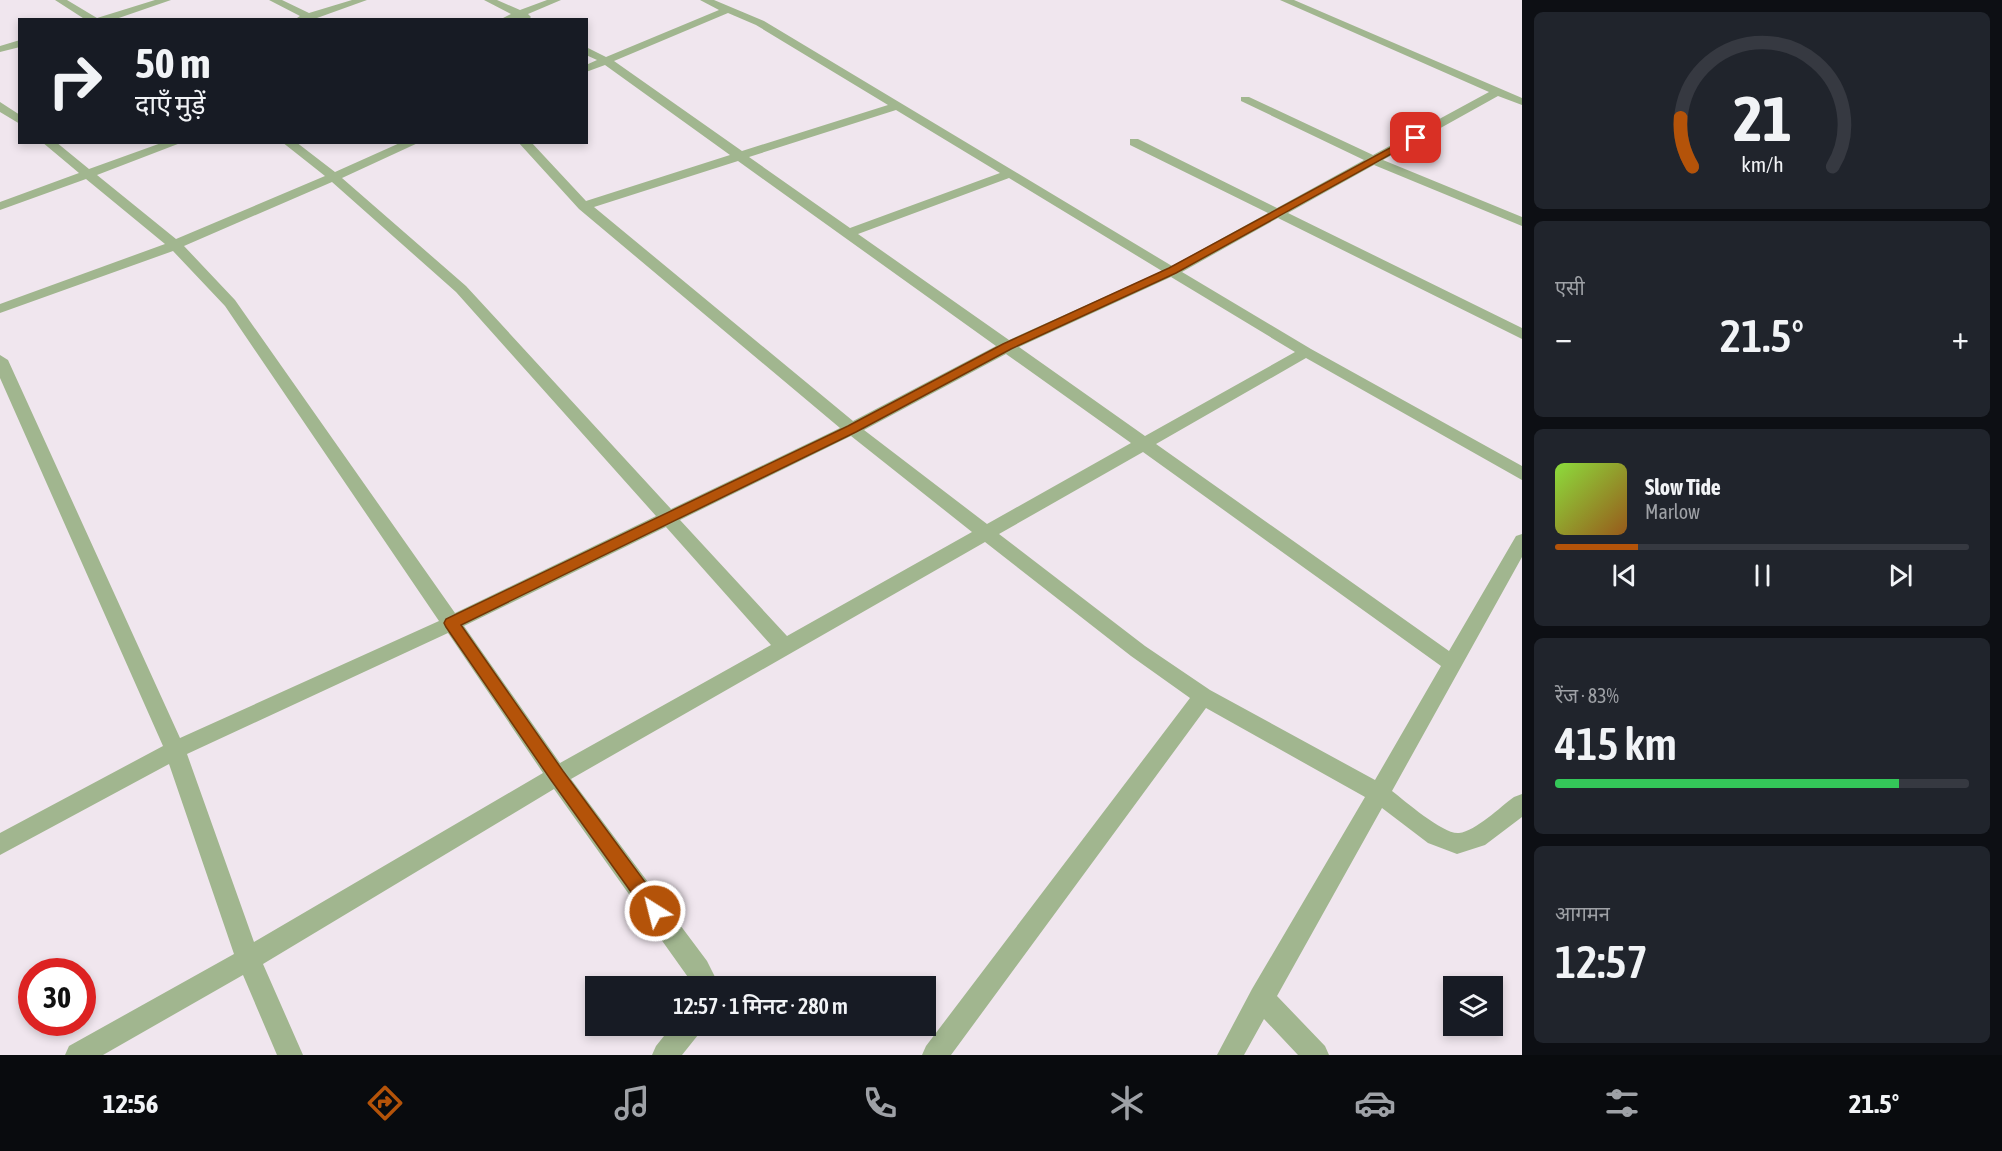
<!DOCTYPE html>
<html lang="hi">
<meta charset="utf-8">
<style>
:root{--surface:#171b24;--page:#20242c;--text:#f1f3f6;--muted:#9ea1a6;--line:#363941;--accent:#b45309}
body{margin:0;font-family:"Asap Condensed","Noto Sans Devanagari",sans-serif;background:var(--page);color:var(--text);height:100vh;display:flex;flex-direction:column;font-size:22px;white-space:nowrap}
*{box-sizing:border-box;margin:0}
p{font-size:20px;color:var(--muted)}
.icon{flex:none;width:33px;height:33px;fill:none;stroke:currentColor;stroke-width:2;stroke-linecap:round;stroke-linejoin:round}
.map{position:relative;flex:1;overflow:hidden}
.sheet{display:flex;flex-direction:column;gap:12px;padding:12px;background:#0d0f14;width:480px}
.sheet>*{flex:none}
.top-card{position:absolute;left:18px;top:18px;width:570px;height:126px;border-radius:0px;box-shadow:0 3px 9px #0003;background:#171b24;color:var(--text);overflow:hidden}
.fabs{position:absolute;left:1443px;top:976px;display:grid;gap:12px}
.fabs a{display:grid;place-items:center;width:60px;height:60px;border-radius:0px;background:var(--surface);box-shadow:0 3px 9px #0003;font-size:30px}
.speed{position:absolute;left:18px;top:958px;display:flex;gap:12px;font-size:30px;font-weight:700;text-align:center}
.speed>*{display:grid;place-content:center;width:78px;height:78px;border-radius:50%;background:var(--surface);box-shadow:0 3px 9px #0003;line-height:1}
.speed .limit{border:9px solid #d22;background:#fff;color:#111}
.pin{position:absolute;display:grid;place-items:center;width:51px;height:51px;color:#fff;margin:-26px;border-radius:12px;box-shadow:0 3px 9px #0006}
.me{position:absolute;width:66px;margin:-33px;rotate:324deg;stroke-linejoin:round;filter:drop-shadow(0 0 4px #0008)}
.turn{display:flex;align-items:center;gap:21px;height:126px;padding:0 18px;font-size:27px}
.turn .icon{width:78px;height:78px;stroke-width:2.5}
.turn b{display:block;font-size:42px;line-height:51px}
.big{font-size:45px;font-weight:600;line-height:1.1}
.sheet .widget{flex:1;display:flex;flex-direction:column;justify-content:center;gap:9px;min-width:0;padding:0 21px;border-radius:9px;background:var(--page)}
.sheet .dial{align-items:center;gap:0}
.dial svg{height:156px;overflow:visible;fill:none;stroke:var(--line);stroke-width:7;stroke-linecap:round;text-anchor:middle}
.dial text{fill:var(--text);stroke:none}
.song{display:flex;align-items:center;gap:18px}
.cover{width:72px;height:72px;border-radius:9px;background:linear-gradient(135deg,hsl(90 70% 55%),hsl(30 70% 35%))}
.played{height:6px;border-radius:3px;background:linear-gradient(90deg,var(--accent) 20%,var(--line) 20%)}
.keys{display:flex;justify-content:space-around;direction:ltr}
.heat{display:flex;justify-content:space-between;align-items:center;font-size:33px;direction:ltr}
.charge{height:9px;border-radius:4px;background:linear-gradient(90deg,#34c759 83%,var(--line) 0)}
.trip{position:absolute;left:585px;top:976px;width:351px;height:60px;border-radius:0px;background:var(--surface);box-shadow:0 3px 9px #0003;font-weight:600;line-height:60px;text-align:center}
.menu{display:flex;height:96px;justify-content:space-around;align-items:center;background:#090b0e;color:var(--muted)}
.menu .icon{width:42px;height:42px}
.menu .on{color:var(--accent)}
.menu b{font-size:27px;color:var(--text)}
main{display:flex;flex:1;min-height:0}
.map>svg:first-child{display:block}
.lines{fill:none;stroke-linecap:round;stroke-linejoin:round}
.minor{fill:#a1b68f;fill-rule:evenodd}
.route{fill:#b45309;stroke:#753606;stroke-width:1.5}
</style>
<main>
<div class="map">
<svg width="1522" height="1055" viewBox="0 0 1522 1055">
<rect width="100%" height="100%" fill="#f0e6ee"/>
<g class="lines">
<path class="minor" d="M55,0H67L97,18L155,0H171L113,20H86Z
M269,0H282L309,13L352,0H367L317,18L318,20H294L300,16Z
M484,0H497L520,10L547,0H561L528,14L531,17L528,20H499L511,14Z
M700,0H714L764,21L1172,266L1268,213L1130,145V139H1138L1277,208L1364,160L1241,101V97H1249L1373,155L1489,92L1280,0H1294L1522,98V105L1498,96L1383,160L1522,217V226L1374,165L1288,213L1522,328V339L1278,218L1182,272L1311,349L1522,466V480L1306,358L1156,444L1449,651L1516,536L1522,534V557L1392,791C1405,801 1444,835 1459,833C1476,831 1500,807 1514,797L1522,794V817L1485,845L1457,854L1428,843L1382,808L1277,996L1325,1046L1329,1055H1298L1264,1019L1244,1055H1217L1252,989L1365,797L1206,708L951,1055H922L926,1046L1190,698L1131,656L985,542L571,779L707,961L720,987H695L554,789L263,964L303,1055H277L243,975L103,1055H65L69,1046L234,954L169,764L0,855V833L163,746L0,378V355L8,360L180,738L439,621L225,306L173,251L0,313V304L165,244L86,179L0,210V202L79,173L42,142H56L89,169L164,142H183L97,175L176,239L325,176L282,142H296L335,172L402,142H420L342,178L466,286L671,509L840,428L579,209L518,142H531L586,201L730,155L605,65L586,72V65L597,60L586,55V47L606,57L719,10ZM728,13L756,25L888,105L742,151L614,61ZM896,110L1000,173L850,228L749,157ZM738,161L996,346L853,421L594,207ZM1009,178L1162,271L1009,340L858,234ZM332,182L456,292L656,516L455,613L235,300L184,246ZM1171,277L1295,352L1145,436L1019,347ZM1006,354L1131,443L987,524L864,430ZM851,436L972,532L787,636L680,520ZM1143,452L1441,666L1375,780L1210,690L1145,646L999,534ZM666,527L771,645L560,763L464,626ZM448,633L543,773L254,942L187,754Z
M20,40V47L0,52V46Z
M0,102L20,115V124L0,112Z
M672,1026H702L698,1035L682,1055H652L656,1046Z"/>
</g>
<path class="route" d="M1412,136L1420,138L1176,273L1011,349L856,432L461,625L563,771L662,905L664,911L662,917L655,919L649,917L551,780L446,627L444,623L446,619L848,426L1003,344L1169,268Z"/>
</svg>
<div class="fabs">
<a><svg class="icon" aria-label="layers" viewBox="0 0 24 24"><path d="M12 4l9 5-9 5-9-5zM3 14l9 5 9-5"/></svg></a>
</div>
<div class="speed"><div class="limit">30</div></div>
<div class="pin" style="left:1416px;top:138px;background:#d93025"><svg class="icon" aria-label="arrive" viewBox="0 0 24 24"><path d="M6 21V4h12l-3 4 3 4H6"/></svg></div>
<svg class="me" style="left:655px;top:911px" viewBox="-20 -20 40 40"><circle r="17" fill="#b45309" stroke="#fff" stroke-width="3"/><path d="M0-11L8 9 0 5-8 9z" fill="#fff"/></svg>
<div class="trip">12:57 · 1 मिनट · 280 m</div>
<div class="top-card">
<div class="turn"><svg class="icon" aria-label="right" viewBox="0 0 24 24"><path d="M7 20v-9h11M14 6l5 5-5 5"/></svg><div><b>50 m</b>दाएँ मुड़ें</div></div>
</div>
</div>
<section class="sheet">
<div class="widget dial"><svg viewBox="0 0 100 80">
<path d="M14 69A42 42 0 1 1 86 69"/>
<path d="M14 69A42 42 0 0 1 8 44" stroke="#b45309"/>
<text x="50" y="56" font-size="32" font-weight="700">21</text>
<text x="50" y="72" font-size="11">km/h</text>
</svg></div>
<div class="widget"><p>एसी</p>
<div class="heat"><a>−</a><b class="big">21.5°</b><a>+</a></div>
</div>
<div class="widget">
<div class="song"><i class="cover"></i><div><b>Slow Tide</b><p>Marlow</p></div></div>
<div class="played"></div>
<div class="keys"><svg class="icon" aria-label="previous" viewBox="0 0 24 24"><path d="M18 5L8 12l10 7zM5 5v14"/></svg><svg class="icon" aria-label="pause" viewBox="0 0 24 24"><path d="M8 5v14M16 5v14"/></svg><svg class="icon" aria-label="next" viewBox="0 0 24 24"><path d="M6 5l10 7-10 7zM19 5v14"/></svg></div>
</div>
<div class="widget"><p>रेंज · 83%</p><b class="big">415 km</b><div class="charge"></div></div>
<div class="widget"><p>आगमन</p><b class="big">12:57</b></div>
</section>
</main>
<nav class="menu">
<b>12:56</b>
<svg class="icon on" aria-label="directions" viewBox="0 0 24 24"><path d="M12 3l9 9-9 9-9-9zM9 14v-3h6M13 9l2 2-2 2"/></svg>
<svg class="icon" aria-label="music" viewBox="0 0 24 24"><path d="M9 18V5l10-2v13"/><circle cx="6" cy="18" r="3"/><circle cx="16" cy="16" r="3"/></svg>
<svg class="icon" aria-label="phone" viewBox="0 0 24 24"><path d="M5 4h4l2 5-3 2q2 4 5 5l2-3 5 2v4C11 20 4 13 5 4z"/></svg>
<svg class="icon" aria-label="climate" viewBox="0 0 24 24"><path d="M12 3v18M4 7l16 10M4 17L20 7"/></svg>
<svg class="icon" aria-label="car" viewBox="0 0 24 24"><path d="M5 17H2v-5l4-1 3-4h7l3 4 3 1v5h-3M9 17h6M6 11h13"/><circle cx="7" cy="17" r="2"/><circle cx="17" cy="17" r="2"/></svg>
<svg class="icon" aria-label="filters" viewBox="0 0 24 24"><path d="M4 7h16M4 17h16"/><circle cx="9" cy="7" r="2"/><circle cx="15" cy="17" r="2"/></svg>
<b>21.5°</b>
</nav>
